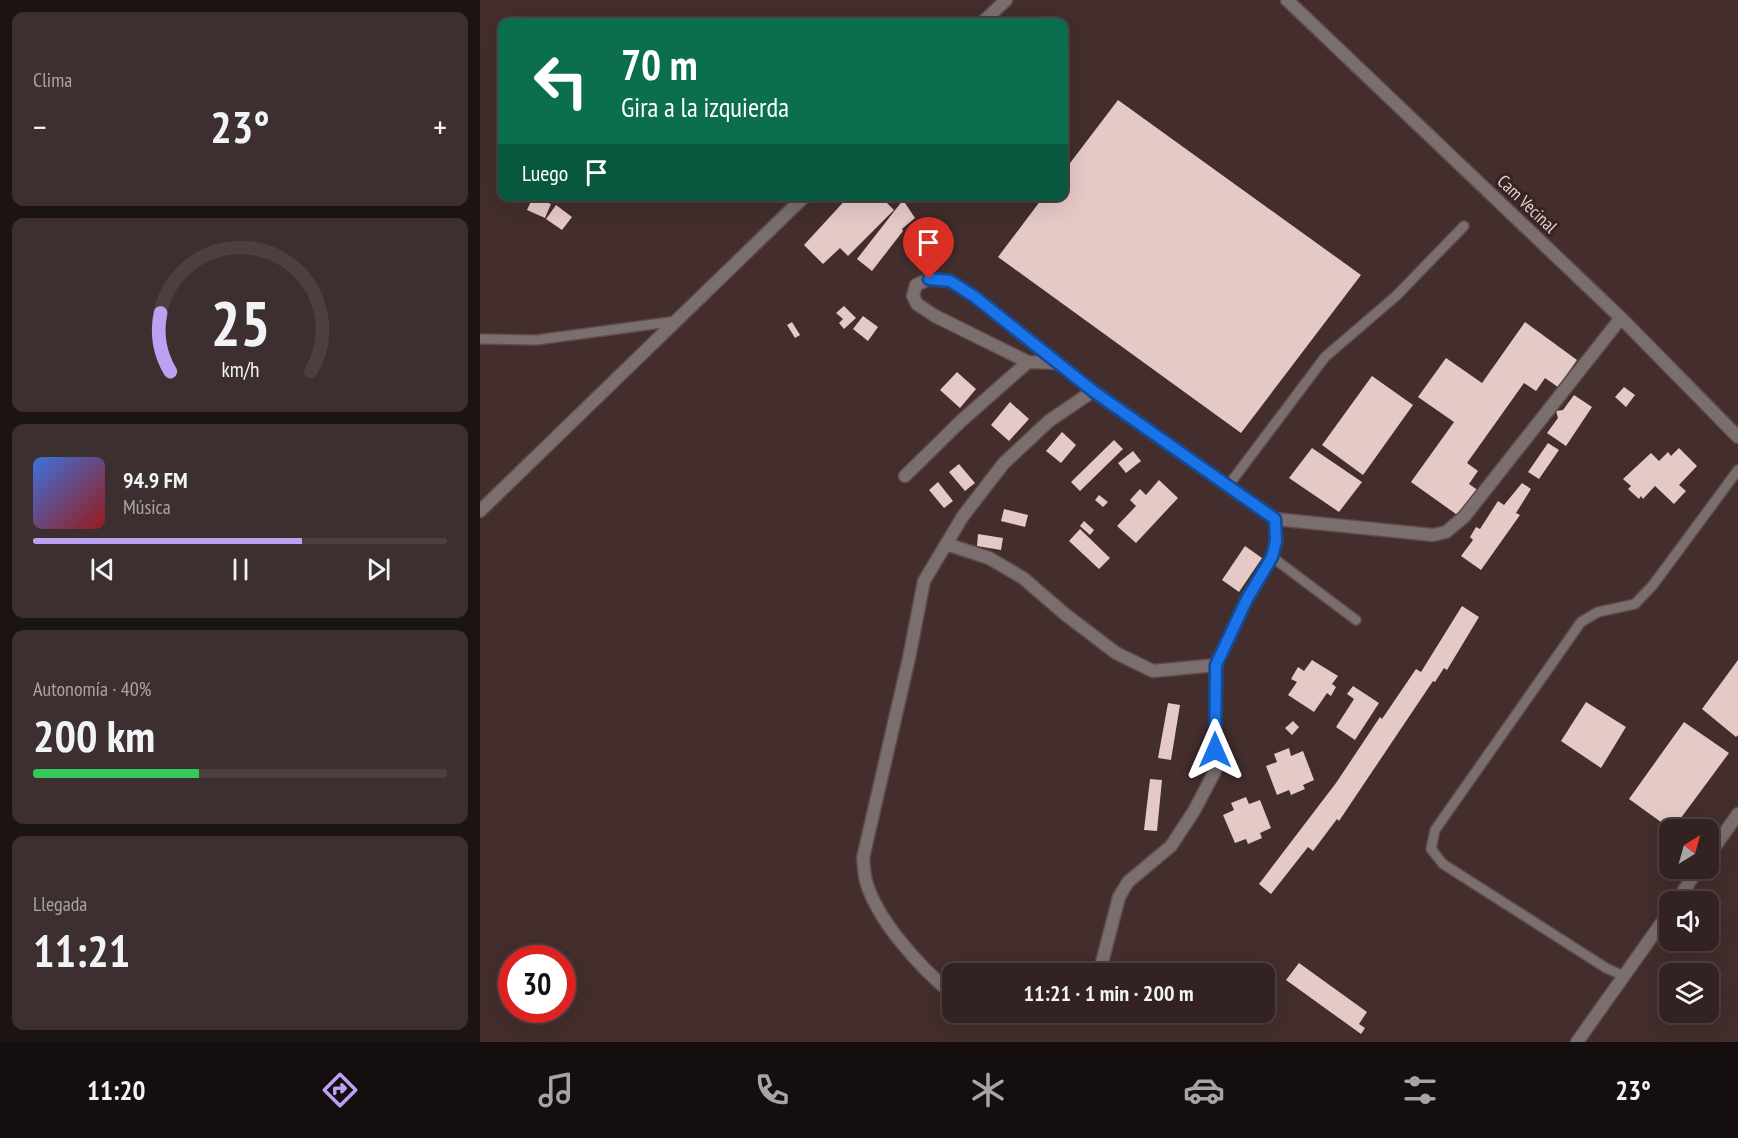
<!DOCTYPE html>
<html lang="es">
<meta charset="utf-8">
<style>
:root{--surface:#322222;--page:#3d2f2f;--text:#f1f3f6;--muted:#a8a4a5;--line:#4d3f40;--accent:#bca0f2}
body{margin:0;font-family:"PT Sans Narrow",sans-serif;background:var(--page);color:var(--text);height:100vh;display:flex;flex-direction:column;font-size:22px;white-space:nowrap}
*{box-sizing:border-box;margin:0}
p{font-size:20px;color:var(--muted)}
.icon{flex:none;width:33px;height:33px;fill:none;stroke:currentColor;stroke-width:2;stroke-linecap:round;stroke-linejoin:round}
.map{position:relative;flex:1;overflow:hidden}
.panel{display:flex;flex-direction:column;gap:12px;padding:12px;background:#1c1313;width:480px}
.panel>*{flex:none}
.banner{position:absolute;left:18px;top:18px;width:570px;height:183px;border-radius:12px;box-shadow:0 6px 24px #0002,0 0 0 2px var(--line);background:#0b6e4f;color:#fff;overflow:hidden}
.needle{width:39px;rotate:37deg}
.buttons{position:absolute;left:1179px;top:819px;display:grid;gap:12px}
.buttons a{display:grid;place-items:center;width:60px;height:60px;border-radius:12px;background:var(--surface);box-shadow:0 6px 24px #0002,0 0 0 2px var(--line);font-size:30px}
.speed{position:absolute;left:18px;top:945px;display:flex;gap:12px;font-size:30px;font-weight:700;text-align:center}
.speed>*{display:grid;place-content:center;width:78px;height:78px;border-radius:50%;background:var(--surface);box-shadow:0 6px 24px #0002,0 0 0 2px var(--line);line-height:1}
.speed .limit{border:9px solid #d22;background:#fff;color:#111}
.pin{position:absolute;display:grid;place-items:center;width:51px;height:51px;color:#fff;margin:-62px -26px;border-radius:50% 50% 50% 0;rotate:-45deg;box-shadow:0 0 6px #0007}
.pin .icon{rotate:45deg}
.me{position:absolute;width:66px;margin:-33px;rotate:0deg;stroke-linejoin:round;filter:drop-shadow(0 0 4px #0008)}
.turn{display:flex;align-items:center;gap:21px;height:126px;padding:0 24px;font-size:27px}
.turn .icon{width:78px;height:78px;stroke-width:2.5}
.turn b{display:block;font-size:42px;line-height:51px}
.then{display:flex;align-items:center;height:57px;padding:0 24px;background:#0003;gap:12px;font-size:22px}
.big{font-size:45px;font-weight:800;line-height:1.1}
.panel .widget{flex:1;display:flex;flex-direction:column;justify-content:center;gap:9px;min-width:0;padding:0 21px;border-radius:12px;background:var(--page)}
.panel .dial{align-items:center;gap:0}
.dial svg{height:156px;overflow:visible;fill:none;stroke:var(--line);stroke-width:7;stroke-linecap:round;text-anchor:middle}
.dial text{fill:var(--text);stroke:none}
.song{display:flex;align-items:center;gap:18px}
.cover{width:72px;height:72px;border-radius:9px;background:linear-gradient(135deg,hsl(220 70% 55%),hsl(0 70% 35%))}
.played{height:6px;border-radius:3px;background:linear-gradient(90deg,var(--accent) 65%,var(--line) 65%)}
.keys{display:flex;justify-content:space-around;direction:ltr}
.heat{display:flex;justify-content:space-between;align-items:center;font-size:33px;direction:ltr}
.charge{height:9px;border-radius:4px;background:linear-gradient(90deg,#34c759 40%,var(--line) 0)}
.trip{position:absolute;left:462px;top:963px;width:333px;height:60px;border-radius:12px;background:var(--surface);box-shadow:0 6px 24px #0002,0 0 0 2px var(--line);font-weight:800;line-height:60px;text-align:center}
.menu{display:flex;height:96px;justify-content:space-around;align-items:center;background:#140e0e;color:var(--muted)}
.menu .icon{width:42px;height:42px}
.menu .active{color:var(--accent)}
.menu b{font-size:27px;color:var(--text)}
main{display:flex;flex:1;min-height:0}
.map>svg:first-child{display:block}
.building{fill:#e5c9c7}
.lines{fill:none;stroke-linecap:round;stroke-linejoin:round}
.service-casing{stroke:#5f4a4a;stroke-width:12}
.minor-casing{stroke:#5f4a4a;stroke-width:15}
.service{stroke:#7a6e6e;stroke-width:9}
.minor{stroke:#7a6e6e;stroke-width:12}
.route-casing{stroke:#114b97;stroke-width:15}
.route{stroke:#1a73e8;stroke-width:10}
.labels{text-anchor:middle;stroke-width:6;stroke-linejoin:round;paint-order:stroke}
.street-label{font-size:18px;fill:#ddcfce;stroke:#382323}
</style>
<main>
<section class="panel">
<div class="widget"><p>Clima</p>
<div class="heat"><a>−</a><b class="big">23°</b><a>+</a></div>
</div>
<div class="widget dial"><svg viewBox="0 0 100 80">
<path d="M14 69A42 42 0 1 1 86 69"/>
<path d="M14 69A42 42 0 0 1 9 39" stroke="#bca0f2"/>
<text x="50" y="56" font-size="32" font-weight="700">25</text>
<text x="50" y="72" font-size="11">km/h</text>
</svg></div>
<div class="widget">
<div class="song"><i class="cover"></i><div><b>94.9 FM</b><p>Música</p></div></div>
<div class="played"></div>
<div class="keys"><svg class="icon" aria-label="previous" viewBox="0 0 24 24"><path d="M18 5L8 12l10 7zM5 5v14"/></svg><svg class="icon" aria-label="pause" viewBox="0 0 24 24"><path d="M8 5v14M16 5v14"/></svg><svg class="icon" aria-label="next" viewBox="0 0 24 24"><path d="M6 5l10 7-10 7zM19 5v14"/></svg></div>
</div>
<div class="widget"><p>Autonomía · 40%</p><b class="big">200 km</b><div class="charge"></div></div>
<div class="widget"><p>Llegada</p><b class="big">11:21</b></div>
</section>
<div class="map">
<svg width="1258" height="1042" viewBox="0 0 1258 1042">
<rect width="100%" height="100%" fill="#432d2d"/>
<path class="building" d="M638,100L881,275L761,433L518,257L564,196H584V171Z
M369,196H400L414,210L368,256L360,248L343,264L324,245Z
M53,197L71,204L65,218L47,210Z
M423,200L435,218L422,229L423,231L392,271L377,259Z
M76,205L92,217L82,230L66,219Z
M364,306L376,318L364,329L359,323L363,319L356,313Z
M383,316L398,327L388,341L373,329Z
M312,322L320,335L315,338L307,325Z
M1045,322L1097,360L1078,387L1065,378L1056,391L1044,383L987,463L998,471L989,484L1002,493L983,519L931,482L974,422L938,397L966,358L1002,383Z
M477,372L496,389L480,408L460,390Z
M892,376L933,405L883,475L842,445Z
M1144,387L1155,395L1146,407L1135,397Z
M1094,395L1112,407L1086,446L1067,433L1078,418L1076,411L1083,410Z
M530,402L549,419L529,441L511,425Z
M582,432L596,445L581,463L566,451Z
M634,440L643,449L600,491L591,482Z
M1068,443L1079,450L1059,479L1048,472Z
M832,448L882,482L859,512L809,478Z
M1199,448L1217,466L1199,485L1206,491L1194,504L1175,486L1163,499L1161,496L1159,499L1148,489L1151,486L1143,479L1171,453L1179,461L1188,452L1191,456Z
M653,451L661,461L646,473L638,463Z
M479,464L495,483L485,491L469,472Z
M679,480L698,498L656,543L637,526L656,506L650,500L660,489L666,495Z
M458,482L473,501L464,508L449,490Z
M1042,483L1051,489L1036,513L1040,515L1001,570L981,556L993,540L990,537L996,527L1000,529L1018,501L1024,505Z
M619,495L628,502L623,507L615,500Z
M524,509L548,515L545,527L521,521Z
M604,521L614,530L610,535L600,526Z
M600,529L630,558L619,569L589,541Z
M498,534L523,538L521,550L497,546Z
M765,546L782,558L759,592L742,580Z
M982,606L999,617L967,670L964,668L955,682L953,681L859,821L857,819L833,851L828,847L791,894L779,884L856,783L900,717L902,719L936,669L941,672Z
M832,660L858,676L852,684L856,687L851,696L847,693L834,712L808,695L817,682L811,679L818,667L824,671Z
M1258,660V735L1256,737L1222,709Z
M873,686L899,703L875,740L856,727L874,699L867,694Z
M1106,702L1146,727L1121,768L1081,741Z
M688,703L700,705L691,760L678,758Z
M813,721L819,727L812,735L805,728Z
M1204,722L1249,753L1192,830L1149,799Z
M809,748L811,756L823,751L834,780L823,785L825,789L811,795L809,790L797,795L786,766L797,762L794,754Z
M670,779L682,780L677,831L664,830Z
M766,797L769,804L780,800L791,828L780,833L782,838L768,844L766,839L755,843L743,815L754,810L751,803Z
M819,963L887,1012L879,1024L885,1028L881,1034L806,980Z"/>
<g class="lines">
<g class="service-casing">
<path id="service" d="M0,339L56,340L197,321
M748,486L845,357L916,296L984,226
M792,557L876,620
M1144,976L1126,968L963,864L951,849L955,830L1101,622L1118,612L1155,604L1173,585L1258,470"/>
</g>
<g class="minor-casing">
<path id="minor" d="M807,0L1141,318L1258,437
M503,22L526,0
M578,363L548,362L455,316L437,304L433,296L436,285L449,279L470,281L495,297L613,391L795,519L953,535L966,532L984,517L1141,318
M425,476L481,421L548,362
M0,511L325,196
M466,544L509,558L543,578L586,615L636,653L673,671L736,665
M1228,856L1258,814
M1196,902L1219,868
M619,974L639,897L648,882L691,846L714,811L735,771L736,665L767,599L792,557L796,541L795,519
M472,994C441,968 397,921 386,881C384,874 384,865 383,858L429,658L444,581L483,516L524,463L569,421L613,391
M1097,1042L1190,911"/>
</g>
<use href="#service" class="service"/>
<use href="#minor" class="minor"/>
</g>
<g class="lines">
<g class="route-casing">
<path id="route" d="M449,279L470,281L495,297L613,391L795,519L796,541L792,557L767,599L736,665L735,750"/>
</g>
<use href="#route" class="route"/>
</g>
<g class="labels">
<g class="street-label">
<text transform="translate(1047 204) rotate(44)" y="6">Cam Vecinal</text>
</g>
</g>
</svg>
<div class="buttons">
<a><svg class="needle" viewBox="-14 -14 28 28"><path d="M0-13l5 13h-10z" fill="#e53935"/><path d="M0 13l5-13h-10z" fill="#a8a4a5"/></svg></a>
<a><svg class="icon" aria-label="sound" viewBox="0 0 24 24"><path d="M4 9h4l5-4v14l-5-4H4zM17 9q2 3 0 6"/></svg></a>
<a><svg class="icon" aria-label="layers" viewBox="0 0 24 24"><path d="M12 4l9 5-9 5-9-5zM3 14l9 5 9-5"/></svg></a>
</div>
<div class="speed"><div class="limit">30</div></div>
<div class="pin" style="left:449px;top:279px;background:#d93025"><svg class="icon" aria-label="arrive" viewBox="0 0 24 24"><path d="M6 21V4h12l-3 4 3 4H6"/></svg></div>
<svg class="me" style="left:735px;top:750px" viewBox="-20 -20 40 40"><path d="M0-17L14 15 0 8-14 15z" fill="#1a73e8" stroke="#fff" stroke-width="4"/></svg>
<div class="trip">11:21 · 1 min · 200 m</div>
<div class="banner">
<div class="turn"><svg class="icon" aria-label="left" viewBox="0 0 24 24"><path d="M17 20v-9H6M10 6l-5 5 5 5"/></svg><div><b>70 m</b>Gira a la izquierda</div></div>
<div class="then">Luego<svg class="icon" aria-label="arrive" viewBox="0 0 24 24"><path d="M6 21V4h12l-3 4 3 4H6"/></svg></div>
</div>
</div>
</main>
<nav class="menu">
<b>11:20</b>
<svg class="icon active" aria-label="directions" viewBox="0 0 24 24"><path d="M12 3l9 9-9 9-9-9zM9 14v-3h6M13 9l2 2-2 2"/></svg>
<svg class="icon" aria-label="music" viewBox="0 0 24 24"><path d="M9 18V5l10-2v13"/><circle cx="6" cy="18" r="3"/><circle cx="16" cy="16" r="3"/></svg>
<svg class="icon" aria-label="phone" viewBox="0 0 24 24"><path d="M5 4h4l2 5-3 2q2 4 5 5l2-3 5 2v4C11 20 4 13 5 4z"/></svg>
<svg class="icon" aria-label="climate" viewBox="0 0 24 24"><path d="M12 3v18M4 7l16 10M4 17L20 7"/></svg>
<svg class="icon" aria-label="car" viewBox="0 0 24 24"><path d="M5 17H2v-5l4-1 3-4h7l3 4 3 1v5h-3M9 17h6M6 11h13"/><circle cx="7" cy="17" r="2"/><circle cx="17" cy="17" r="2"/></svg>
<svg class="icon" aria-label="filters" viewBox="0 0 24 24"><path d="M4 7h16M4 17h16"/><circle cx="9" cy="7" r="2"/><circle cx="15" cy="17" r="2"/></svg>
<b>23°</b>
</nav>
